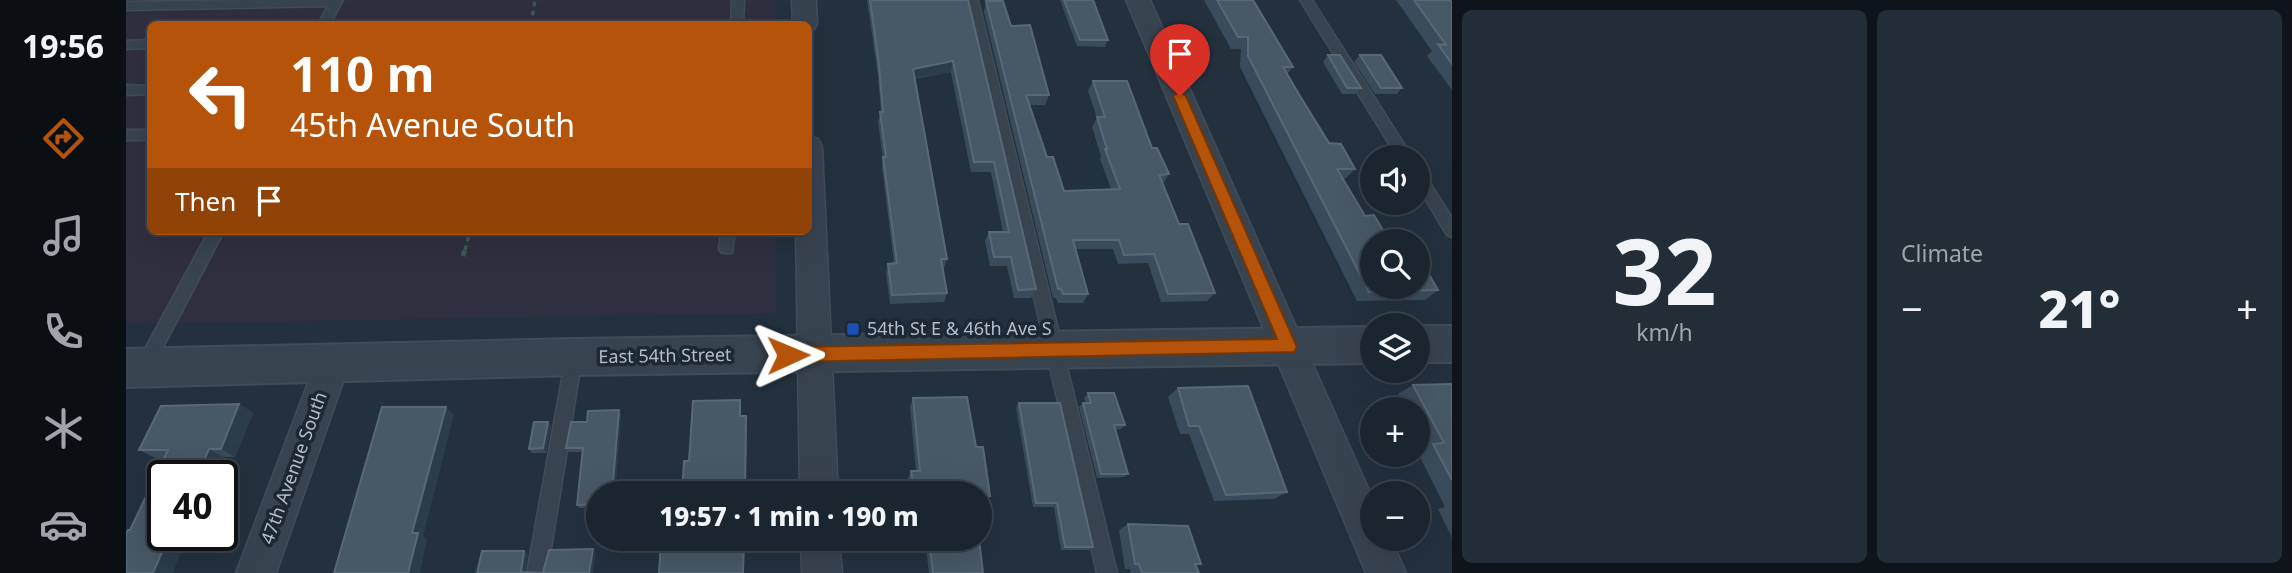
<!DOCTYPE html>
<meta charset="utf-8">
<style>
:root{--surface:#1a252f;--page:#232d37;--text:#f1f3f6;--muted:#9fa5aa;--line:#38424b;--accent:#b45309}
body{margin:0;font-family:"Noto Sans",sans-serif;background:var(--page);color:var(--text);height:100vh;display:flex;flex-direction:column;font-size:26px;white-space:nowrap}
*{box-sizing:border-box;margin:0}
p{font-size:23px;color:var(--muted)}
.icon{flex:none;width:38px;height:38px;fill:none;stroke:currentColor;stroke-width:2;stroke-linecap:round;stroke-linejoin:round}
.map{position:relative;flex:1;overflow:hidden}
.sheet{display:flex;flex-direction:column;gap:10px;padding:10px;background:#0e141a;width:840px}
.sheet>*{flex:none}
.banner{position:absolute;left:21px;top:21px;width:665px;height:214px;border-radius:10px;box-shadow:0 7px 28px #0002,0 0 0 2px var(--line);background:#b45309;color:#fff;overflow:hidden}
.controls{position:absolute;left:1234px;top:145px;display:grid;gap:14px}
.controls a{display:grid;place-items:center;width:70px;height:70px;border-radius:50%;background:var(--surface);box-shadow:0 7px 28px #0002,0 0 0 2px var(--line);font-size:35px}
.speed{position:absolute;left:21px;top:460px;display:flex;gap:14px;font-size:35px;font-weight:700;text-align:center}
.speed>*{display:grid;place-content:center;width:91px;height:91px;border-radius:50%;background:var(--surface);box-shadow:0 7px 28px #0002,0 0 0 2px var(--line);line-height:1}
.speed .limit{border:4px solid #111;border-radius:10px;background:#fff;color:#111}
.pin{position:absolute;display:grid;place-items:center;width:60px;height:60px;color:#fff;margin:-72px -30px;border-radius:50% 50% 50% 0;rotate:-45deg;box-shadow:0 0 7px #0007}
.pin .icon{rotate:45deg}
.me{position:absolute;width:77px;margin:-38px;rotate:89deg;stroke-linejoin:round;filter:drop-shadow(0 0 5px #0008)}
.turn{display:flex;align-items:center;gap:24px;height:147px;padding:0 28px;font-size:32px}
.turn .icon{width:91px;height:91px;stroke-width:2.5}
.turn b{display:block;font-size:49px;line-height:60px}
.then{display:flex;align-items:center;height:66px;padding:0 28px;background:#0003;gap:14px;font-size:26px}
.big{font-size:52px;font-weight:800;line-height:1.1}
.sheet .card{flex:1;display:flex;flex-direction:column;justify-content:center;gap:10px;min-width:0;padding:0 24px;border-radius:10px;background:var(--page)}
.sheet .dial{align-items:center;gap:0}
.dial b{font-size:91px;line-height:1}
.heat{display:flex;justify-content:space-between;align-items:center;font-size:38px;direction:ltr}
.sheet .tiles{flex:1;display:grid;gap:10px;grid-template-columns:repeat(2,1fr)}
.trip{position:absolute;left:460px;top:481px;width:406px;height:70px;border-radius:35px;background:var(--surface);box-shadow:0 7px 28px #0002,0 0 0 2px var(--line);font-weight:800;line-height:70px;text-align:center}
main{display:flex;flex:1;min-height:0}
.tabs{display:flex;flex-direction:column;width:126px;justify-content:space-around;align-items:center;background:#0a0f13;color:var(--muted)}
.tabs .icon{width:49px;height:49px}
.tabs .on{color:var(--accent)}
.tabs b{font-size:32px;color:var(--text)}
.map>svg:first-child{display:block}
.medical{fill:#302f3f}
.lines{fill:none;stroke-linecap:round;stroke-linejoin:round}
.service-casing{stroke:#404c58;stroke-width:3}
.minor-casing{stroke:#404c58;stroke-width:3}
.tertiary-casing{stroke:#404c58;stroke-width:4}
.path-far1{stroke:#3e5858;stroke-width:3.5;stroke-dasharray:4.5 4.5;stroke-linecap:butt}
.path{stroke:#3e5858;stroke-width:5;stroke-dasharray:6 6;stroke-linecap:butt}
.service{fill:#37434f;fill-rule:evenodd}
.minor{fill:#37434f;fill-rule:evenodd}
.tertiary{fill:#37434f;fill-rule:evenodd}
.wall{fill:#3a4c5b}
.shaded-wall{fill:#2b3c4b}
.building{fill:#475867;stroke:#586877;stroke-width:2}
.route{fill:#b45309;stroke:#753606;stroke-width:2}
.transit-dot{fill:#1a4fb4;stroke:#1c2834;stroke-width:2.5}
.labels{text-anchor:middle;stroke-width:7;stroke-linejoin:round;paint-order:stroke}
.poi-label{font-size:18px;fill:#b3beca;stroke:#1c2834;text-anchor:start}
.street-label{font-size:18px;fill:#b3beca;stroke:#1c2834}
</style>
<main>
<nav class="tabs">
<b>19:56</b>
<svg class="icon on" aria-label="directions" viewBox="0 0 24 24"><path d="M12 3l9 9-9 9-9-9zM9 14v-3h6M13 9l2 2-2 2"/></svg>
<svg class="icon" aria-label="music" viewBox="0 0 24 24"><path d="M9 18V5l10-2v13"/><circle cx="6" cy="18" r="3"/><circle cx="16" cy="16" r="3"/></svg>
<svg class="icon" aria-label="phone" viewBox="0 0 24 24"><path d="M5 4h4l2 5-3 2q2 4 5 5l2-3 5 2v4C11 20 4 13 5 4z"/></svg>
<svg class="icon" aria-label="climate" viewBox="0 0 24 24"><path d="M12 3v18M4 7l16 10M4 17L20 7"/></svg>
<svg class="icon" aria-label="car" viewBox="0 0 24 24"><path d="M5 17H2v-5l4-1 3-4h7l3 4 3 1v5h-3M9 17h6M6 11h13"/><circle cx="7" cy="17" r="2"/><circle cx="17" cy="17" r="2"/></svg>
</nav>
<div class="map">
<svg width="1326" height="573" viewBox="0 0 1326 573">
<rect width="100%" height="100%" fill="#23313f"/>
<path class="medical" d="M0,0H650V24H24V231H650V313L0,324Z"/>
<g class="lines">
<g class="service-casing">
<path id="service" d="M120,0H217L204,24H192L202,6L0,10V2Z
M606,0H618L617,24H605Z
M840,0H852L991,573H971Z
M1174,0H1186L1287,158H1272Z
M24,40V48L0,49V41Z
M0,85L24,86V94L0,95Z
M0,130H24V140H0Z
M1292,171L1297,172L1326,218V237L1321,235L1292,187Z
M83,231H98L25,370L19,373L13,370L11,365L13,360Z
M595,231H609L606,253H596L593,249Z
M448,350L454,352L456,357L421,573H401L440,357L442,352Z"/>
</g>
<g class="minor-casing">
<path id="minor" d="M666,0H690L691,24L688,29L682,31V24H667Z
M1000,0H1024L1246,497V539H1265L1280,573H1240Z
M682,136L692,139L696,146L712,494H674L670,231H682Z
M207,347L219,351L224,362L150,573H110L190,362L195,351Z
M675,539H713L716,573H676Z"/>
</g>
<g class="tertiary-casing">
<path id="tertiary" d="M1292,326H1326V362H1292Z
M1246,327V363L448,375L0,387V349L448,339Z"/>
</g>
<path class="path-far1" d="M405,24L409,0
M339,250L344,231"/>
<path class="path" d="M337,256L339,249"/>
<use href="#service" class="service"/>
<use href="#minor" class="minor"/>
<use href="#tertiary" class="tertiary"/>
</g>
<path class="wall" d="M741,0H842L910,289L905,298H888L881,266H864L859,241L863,232H877L865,172H845L825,72L789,79L821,259L818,268H817L821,293L818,302L764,304L760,273L762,264L768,263L756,167L757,159L752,122L755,112L752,76Z
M934,0H967L982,40L979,47L951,46Z
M1078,0H1127L1167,67L1161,74L1203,143L1229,169L1218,180L1246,242L1312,290L1299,300L1231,301L1114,67L1115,49H1105Z
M1270,0H1324L1326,3V90L1301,56L1306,51Z
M860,1L885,26L923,95L919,105H904L921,157L938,191L985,189L974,159L975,156L966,127L971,118L962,91L967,81L1026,148L1043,174L1037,184L1053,224L1089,293L1081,301L1035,302L1022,263L992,264L987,249H949L962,294L957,303H932L930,298H927L858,12Z
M1202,55L1235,88L1229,94H1216L1197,62Z
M1234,55L1276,88L1271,94H1249L1228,62Z
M1326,384V538L1312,509L1319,507L1292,453V451L1300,447L1292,431V410H1280L1272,394L1287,385Z
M1052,388L1161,492L1148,499L1088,501L1063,434H1054L1042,397Z
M962,393L999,425L995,429L989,430L1002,474L998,477L971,478L953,407L957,403H960L958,398Z
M787,398L850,447L864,496L859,503H854V494H784L782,478L785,471H790L784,407Z
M893,403L967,547L963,550H935L928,507H907L890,407Z
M113,404L127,413L109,457H97L89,476H37L62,536L46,573H0L4,530L38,458H29L13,450Z
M495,414L489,494H472V508H453L451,505L457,452H443L440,448L461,422Z
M422,422L425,426L420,453H406L403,449Z
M1002,524L1075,564L1070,566L1073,573H1005L1004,569H999L993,530Z
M799,539H853L857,573H803Z"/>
<path class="shaded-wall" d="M827,61L825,72L785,79L787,69Z
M113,404L127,413L109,457L95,449Z
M320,407L328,415L297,536L301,539L294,573H282L286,533Z
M493,410L495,414L489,494H486Z
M620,416L621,424L620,494H619Z
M422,422L425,426L420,453L417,448Z
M83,449L97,457L89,476H71Z
M43,536H62L46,573H27Z
M618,539H619L618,573H617Z
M467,549L470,552L467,573H463Z
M398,551L402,554L399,573L395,572Z"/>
<path class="building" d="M744,0H842L910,289L892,290L885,257H868L863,232H883L868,162H848L827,61L787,69L821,259H815L821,293L766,295L762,264L771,263L757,157H760L754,112H757L753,65Z
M938,0H967L982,40H954Z
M1091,0H1127L1167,67H1157L1174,96L1203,143L1215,144L1229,169H1211L1239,216L1248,215L1264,242H1246V287H1292V261H1295L1312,290L1243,292L1122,56V37H1112Z
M1288,0H1324L1326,3V64L1312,44L1320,45Z
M860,1H877L885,26L904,25L923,95H900L921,157H927L938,191L994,189L979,149H981L971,117H979L967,81H1001L1026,148H1031L1043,174L1033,175L1053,224H1062L1089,293L1042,294L1028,254L998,255L993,240H947L962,294H937L935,289H932Z
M1202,55H1214L1235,88H1221Z
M1234,55H1255L1276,88H1255Z
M1326,384V480L1307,444L1318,443L1287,385Z
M1122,386L1161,492L1100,495L1073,426H1063L1052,388Z
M962,393H988L999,425H988L1002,474H975L957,403H965Z
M841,397L850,447H857L864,496H854V494H788L785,471H794L787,398Z
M614,400V416H620L619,494H556L558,461H563L567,401Z
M893,403H934L967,547H939L931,503H910Z
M113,404L95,449H83L71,476H37V536H43L27,573H0V534L2,530H4L42,450H13L35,406Z
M256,407H320L286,533H292L282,573H208Z
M493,410L486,494H472V504L451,505L457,448H440L445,422H461L462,411Z
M408,422H422L417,448L403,449Z
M1002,524L1062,526L1075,564H1069L1073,573H1016L1013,564H1009Z
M535,539H618L617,573H533Z
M803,539H853L857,573H807Z
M467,549L463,573H351L356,551H398L395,572L417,573L423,550Z"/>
<path class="route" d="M1054,92L1060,96L1171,347L1168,352L662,362L656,360L653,355L656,349L662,347L1151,339L1047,96Z"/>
<rect class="transit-dot" x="720" y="322" width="14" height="14" rx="3.5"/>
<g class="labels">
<g class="poi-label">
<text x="741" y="335">54th St E &amp; 46th Ave S</text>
</g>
<g class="street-label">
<text transform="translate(539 356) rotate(-1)" y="6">East 54th Street</text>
<text transform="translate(168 468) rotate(-70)" y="6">47th Avenue South</text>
</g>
</g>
</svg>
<div class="controls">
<a><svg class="icon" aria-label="sound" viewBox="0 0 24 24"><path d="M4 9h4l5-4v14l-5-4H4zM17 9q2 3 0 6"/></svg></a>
<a><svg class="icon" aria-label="search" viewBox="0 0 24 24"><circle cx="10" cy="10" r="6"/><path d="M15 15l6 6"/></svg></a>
<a><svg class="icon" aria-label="layers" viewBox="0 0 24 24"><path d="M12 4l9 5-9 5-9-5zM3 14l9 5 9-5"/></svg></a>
<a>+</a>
<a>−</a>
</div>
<div class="speed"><div class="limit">40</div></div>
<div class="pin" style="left:1054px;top:96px;background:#d93025"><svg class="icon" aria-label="arrive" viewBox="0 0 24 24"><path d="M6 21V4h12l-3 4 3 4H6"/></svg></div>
<svg class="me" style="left:662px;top:355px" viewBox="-20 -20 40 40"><path d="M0-17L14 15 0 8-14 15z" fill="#b45309" stroke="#fff" stroke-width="4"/></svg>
<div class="trip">19:57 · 1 min · 190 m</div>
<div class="banner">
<div class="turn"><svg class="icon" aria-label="left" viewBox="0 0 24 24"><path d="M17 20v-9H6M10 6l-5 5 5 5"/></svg><div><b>110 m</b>45th Avenue South</div></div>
<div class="then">Then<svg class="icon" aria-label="arrive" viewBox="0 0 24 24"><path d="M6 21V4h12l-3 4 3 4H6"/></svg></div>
</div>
</div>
<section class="sheet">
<div class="tiles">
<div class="card dial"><b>32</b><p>km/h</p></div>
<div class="card"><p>Climate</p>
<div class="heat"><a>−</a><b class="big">21°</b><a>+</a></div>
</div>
</div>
</section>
</main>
